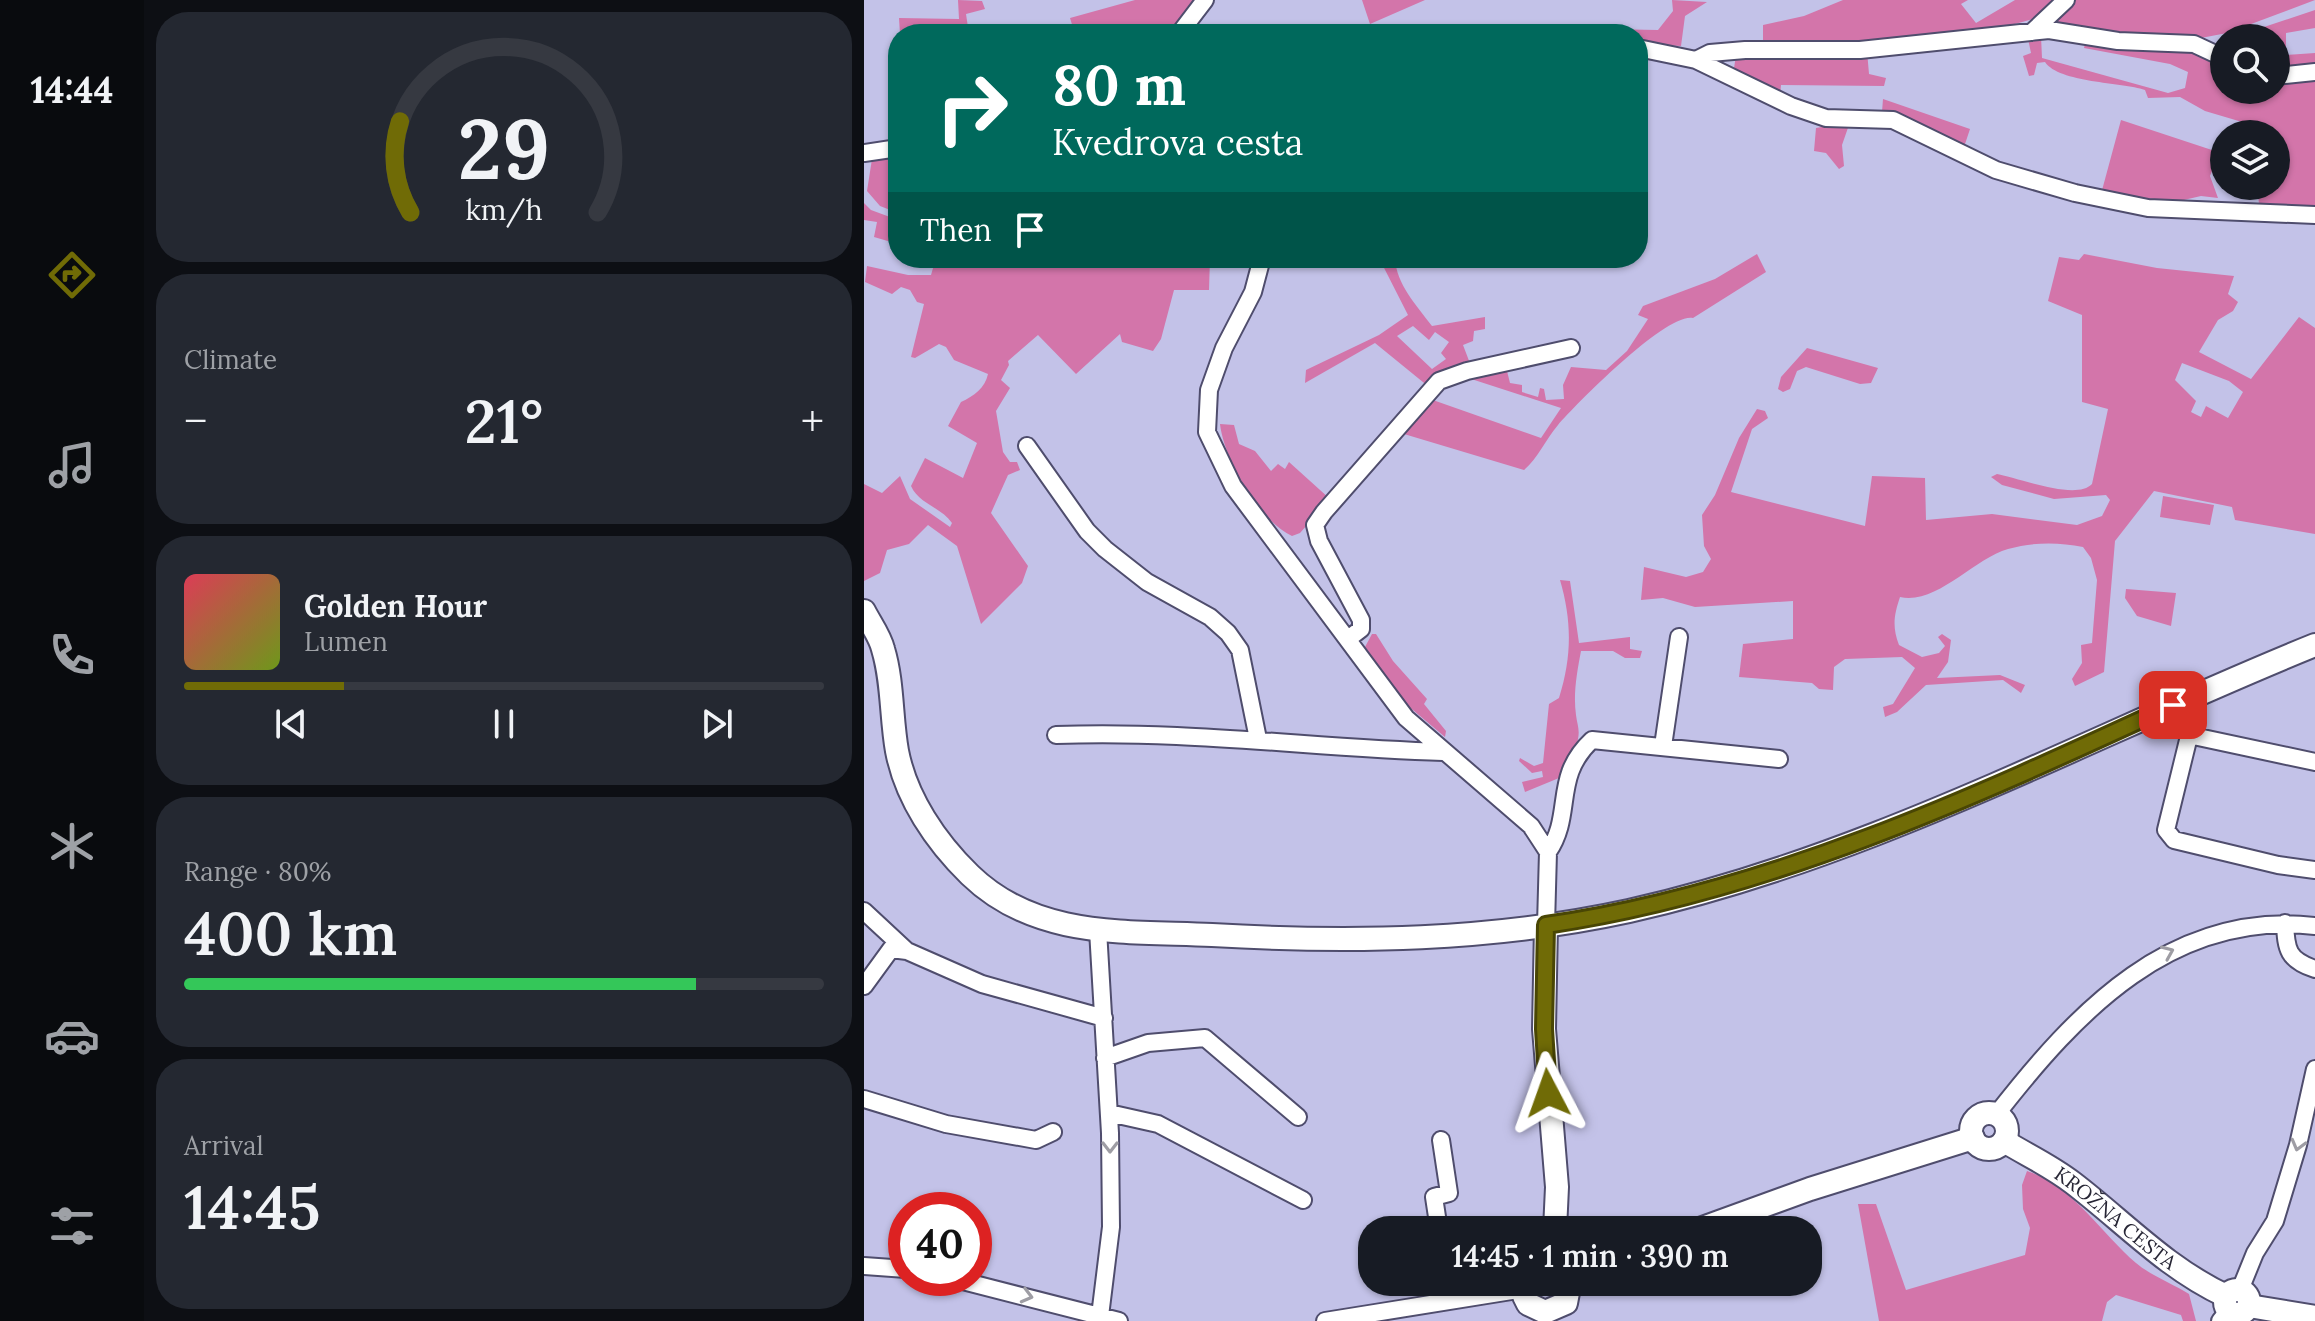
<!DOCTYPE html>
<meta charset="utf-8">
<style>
:root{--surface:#171b24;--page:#242831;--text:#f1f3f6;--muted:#9ea1a6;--line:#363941;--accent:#706b06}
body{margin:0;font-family:Lora,serif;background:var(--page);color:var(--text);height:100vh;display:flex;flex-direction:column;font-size:30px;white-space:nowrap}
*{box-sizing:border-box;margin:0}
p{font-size:26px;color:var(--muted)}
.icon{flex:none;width:44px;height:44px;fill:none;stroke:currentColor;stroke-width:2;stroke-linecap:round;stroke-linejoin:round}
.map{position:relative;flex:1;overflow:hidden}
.sheet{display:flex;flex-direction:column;gap:12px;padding:12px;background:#0d0f14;width:720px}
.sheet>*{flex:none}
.top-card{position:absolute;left:24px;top:24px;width:760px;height:244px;border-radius:32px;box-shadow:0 2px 6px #0004;background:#00695c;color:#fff;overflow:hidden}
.controls{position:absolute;left:1346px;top:24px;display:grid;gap:16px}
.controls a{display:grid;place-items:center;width:80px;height:80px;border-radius:50%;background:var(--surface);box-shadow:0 2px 6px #0004;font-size:40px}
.speed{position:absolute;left:24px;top:1192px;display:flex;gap:16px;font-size:40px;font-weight:700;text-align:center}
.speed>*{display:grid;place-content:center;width:104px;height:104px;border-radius:50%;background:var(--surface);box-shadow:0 2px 6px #0004;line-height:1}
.speed .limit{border:12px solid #d22;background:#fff;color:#111}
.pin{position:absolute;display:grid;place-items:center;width:68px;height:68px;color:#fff;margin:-34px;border-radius:16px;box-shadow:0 4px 12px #0006}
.me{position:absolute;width:88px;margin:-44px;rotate:356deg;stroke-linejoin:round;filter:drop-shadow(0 0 6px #0008)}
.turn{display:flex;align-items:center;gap:28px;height:168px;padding:0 32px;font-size:36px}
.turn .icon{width:104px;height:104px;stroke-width:2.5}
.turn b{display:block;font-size:56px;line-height:68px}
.then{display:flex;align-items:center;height:76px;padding:0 32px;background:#0003;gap:16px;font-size:30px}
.big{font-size:60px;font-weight:600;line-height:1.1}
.sheet .card{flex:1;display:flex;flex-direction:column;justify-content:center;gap:12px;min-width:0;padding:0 28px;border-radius:32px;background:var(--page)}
.sheet .dial{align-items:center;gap:0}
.dial svg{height:208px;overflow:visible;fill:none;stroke:var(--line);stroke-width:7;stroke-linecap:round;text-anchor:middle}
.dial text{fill:var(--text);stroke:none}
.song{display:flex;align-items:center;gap:24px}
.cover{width:96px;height:96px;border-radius:12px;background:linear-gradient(135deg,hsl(350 70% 55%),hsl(80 70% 35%))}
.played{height:8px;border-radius:4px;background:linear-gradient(90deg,var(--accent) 25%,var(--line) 25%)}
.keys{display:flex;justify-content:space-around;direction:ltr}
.heat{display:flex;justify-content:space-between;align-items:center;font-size:44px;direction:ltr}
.charge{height:12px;border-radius:6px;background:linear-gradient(90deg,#34c759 80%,var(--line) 0)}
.trip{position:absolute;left:494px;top:1216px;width:464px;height:80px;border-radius:32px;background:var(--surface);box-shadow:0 2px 6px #0004;font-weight:600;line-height:80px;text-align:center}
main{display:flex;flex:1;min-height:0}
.tab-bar{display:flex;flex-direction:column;width:144px;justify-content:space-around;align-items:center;background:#090b0e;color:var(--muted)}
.tab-bar .icon{width:56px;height:56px}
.tab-bar .selected{color:var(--accent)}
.tab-bar b{font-size:36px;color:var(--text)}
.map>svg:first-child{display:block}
.green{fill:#d375aa;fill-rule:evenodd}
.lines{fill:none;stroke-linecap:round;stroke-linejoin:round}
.street-casing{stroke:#4f4d6d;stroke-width:20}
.secondary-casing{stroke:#4f4d6d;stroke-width:26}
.street{stroke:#fff;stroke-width:16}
.secondary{stroke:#fff;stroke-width:22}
.oneway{stroke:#9e9da4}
.route-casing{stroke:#494604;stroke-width:20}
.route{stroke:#706b06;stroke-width:14}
.labels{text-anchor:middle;stroke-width:8;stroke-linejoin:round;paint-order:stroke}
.street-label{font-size:20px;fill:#272635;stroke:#e5e5f8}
</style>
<main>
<nav class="tab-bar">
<b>14:44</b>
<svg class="icon selected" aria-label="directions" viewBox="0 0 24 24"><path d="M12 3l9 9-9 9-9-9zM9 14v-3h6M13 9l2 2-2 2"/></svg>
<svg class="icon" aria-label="music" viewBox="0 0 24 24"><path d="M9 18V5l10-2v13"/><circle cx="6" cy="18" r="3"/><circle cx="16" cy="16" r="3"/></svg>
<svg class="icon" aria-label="phone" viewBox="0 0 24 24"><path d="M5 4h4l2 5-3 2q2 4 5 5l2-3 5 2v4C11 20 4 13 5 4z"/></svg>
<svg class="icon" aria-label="climate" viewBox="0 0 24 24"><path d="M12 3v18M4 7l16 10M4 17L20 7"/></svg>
<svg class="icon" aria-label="car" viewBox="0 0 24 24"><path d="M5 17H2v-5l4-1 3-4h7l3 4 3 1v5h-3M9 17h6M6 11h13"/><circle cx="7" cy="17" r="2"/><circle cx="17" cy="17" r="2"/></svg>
<svg class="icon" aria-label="filters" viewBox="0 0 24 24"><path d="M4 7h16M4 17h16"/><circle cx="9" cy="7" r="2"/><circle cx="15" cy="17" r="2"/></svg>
</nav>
<section class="sheet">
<div class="card dial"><svg viewBox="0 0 100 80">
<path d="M14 69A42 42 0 1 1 86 69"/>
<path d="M14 69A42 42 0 0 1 10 34" stroke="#706b06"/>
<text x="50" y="56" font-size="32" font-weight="700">29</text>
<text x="50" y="72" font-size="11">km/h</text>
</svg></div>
<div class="card"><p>Climate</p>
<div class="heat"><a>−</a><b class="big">21°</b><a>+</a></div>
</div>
<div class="card">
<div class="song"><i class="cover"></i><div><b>Golden Hour</b><p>Lumen</p></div></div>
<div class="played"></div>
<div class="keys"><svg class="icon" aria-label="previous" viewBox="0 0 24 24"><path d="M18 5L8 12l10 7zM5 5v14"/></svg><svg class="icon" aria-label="pause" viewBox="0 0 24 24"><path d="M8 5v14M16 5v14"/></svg><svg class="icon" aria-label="next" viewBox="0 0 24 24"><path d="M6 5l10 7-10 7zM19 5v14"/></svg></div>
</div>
<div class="card"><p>Range · 80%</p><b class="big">400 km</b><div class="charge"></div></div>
<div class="card"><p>Arrival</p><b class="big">14:45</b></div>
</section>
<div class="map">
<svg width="1451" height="1321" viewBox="0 0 1451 1321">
<rect width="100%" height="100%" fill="#c3c2e8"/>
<path class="green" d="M94,0L118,1L121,9L102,14L105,34H36L35,18L95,19Z
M271,0H335L311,34H219L210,31L206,18Z
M498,0H561L506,24Z
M808,0L843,2L821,16L817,46L774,44V34H743V29L794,30L809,11Z
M979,0H1104L1097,4L1112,23L1151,0H1196L1173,18L1125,31L984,44L899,46V25L940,16Z
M1208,0H1451L1363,33L1337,38H1281L1194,28L1192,17Z
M1451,10V28L1422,33V55L1451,53V68L1412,72V38H1367Z
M1163,34L1177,36L1178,58L1304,93L1321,88L1324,72L1306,64L1220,48L1222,40L1332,48L1360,61L1357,91L1373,98L1377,90H1412V81L1451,75V209L1395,204L1394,194L1388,193L1387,186H1412V134H1404L1405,130L1341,111L1316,97L1284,98L1281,90C1258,82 1195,83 1181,62L1173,63L1170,75L1165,76L1159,56L1167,53Z
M1003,51L1005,74L1022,78L1020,86L917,85L916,96L869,75L872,55Z
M1019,99L1106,129L1099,150L1018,112Z
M1257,120L1360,154V162L1350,166L1346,176L1354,198L1337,196L1298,205L1237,194Z
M986,122L978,145L980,166L975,169L962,153L950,151L952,128Z
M34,151V213L16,206L3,191L8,159Z
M0,203L7,210L34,220V244L10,237L13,222L0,220Z
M893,254L902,272L829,318C803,312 713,403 694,425C682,439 674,458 660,470L540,434L566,399L677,438L697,408L598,376L643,371L646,383L658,385V392L674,397L676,388L680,389L682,400L700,399L699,385L707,367L742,370L763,351L784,319L774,315L779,306L851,279Z
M1220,254L1293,268L1370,276L1364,294L1374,302L1369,311L1354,320L1335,352L1387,379L1435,317L1451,328V534L1371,520L1368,507L1290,491L1251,541L1240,672L1211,686L1208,679L1218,663L1217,645L1228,643L1233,580L1227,558L1219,547C1194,542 1169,542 1144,549C1109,559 1073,605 1036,597C1030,615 1028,627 1035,645L1058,657L1075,653L1081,646L1074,637L1078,634L1087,640L1084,662L1073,678L1136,675L1161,685L1157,693L1139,680L1062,685L1033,712L1021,717L1019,707L1029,704L1051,668L1038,657L981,659L970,667L969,690L955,689L948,683L875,677L879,644L929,639V601L831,607L799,598L777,600L780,567L822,577L839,572L847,559L840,546L838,515L851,495L875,438L893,409L901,411L904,418L888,429L867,492L1001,526L1008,476L1061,478L1062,520L1128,514L1213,525L1238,516L1246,500L1242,495L1190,499L1138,485L1127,477L1133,474C1155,478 1212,501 1228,484L1244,409L1218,402V315L1184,301L1195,257L1215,260ZM1318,363L1365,381L1379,392L1364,418L1342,406L1337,417L1327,412L1332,401L1311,380Z
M72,258H269L272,264L298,258H346L345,290H310L297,339L289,351L258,342L256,334L212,374L174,335L144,361L145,365L137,380L146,388L132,411L139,452L146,462H153L156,470L144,475L127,513L164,566L158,583L117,624L93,546L64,525L45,544L23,550L16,573L0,581V484L18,493L36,476L46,499L86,527L88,523C77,507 55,504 47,486L61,458L99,478L113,443L84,426L97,402C110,396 121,388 124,374L90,360L82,347L75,344L51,358L47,357L60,304L53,302L46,290L37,287L28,294L1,282L3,266L44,275H67Z
M515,258H531C532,284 553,306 568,326L621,317V329L610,331L609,341L599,345L607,366L565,387L511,343L441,383L442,370L515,335L544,315ZM549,326L565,340L571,332L585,342L577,353L582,359L568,369L533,336Z
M943,348L1014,368L1007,383L996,384L942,367L933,371L926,389L919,392L914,389L917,377Z
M356,424L370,425L375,444L391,451L407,471L414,464L421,469L425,462L466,499L436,533L428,536C395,521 360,459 356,424Z
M1299,496L1350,505L1346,525L1296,517Z
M696,580L706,581L715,643L766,637V649L778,651L776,658H761L749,651H717C713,672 709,694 712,715C713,724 716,729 714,739C712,752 700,765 695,778L661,792L658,782L679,777L678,771L668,773L655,761L656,758L670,766L679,763L685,704L695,698C708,657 708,621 696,580Z
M1262,589L1312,593L1307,626L1273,616L1261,598Z
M508,634H512L529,661L563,699L560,704L582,731L581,737L537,700L501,647Z
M1163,1171C1208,1185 1237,1233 1272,1263C1286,1275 1309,1284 1325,1294L1332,1321H1319L1317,1315L1252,1295L1243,1302L1238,1321H1015L994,1204H1012L1042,1290L1161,1255L1166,1228L1159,1209L1158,1185Z"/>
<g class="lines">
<g class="street-casing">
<path id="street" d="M1168,32L1202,0
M315,34L341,0
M774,48L832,60L927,106L962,118L1029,120L1132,170L1211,193L1284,208L1451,215
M832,60L846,53L881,50H996L1185,30L1254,41L1330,44L1360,58
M1412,76L1451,72
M0,153L34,148
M398,258L389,292L360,348L345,390L343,432L369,486L542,718L667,826L684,852L682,925
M163,446L223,531L241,549L283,582L346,617L364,633L376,650L394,739
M484,639L497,629V620L455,541L451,525L460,512L575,381L603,371L707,348
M1309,705L1334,737L1451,762
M1327,728L1302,830L1310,840L1414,865L1451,870
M192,735C322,730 450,748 579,752
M799,746L815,637
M684,852C710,814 688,777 728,740L915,759
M0,911L43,951L118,984L240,1018
M1421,923C1422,950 1424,960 1451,969
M234,930L246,1133L247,1227L236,1316
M0,986L27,949L43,951
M241,1058L284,1043L341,1038L434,1117
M0,1099L82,1124L172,1140L189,1132
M245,1113L294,1124L439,1200
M1132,1115C1213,1011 1308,910 1451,926
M575,1230L570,1197L585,1193L577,1140
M0,1266L42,1269
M87,1278L255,1321
M585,1282L589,1300
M1376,1290L1391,1253L1411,1221L1434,1145L1451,1069
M461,1321L660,1289
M1356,1321L1364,1311"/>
</g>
<g class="secondary-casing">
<g id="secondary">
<path d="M0,611C6,623 16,636 19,649C29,682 27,718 33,751C42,798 72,842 106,875C172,939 262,931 348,935C488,943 627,941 765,911C1007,857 1223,737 1451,645"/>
<path d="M682,925L680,1029L693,1187L691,1230"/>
<circle cx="1125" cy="1131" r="18"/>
<path id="s1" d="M1140,1141C1163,1155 1187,1166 1209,1183C1260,1222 1302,1268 1362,1296"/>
<path d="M833,1230L946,1189L1109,1138"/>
<path d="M661,1282L660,1296L664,1304L681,1312L702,1303L706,1282"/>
<circle cx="1373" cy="1302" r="12"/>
<path d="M1385,1306L1451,1317"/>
</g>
</g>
<use href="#street" class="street"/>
<use href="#secondary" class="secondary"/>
</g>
<defs><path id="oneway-chevron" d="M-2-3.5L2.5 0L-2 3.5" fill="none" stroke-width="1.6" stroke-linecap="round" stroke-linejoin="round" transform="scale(2)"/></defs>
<g class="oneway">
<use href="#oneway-chevron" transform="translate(1304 952) rotate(-23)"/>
<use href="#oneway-chevron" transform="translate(1434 1145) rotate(105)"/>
<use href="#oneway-chevron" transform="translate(246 1147) rotate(90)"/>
<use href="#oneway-chevron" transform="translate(163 1296) rotate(15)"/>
</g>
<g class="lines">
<g class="route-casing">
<path id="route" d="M684,1093L680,1029L682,925C903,893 1108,798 1309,705"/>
</g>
<use href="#route" class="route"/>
</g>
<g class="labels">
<g class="street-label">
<text dy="7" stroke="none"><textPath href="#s1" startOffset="136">KROŽNA CESTA</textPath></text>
</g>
</g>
</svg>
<div class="controls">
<a><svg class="icon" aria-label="search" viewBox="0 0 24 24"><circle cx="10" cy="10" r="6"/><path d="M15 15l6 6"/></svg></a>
<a><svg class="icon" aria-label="layers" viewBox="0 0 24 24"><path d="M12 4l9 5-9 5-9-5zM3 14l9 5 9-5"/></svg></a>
</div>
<div class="speed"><div class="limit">40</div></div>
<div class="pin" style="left:1309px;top:705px;background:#d93025"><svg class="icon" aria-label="arrive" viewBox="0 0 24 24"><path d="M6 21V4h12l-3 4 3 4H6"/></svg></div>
<svg class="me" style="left:684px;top:1093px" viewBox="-20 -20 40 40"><path d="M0-17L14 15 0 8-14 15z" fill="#706b06" stroke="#fff" stroke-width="4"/></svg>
<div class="trip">14:45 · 1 min · 390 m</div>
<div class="top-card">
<div class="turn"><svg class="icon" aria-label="right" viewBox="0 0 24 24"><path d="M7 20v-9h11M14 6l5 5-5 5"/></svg><div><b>80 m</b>Kvedrova cesta</div></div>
<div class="then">Then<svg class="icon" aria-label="arrive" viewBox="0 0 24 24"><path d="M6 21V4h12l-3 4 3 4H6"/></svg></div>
</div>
</div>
</main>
